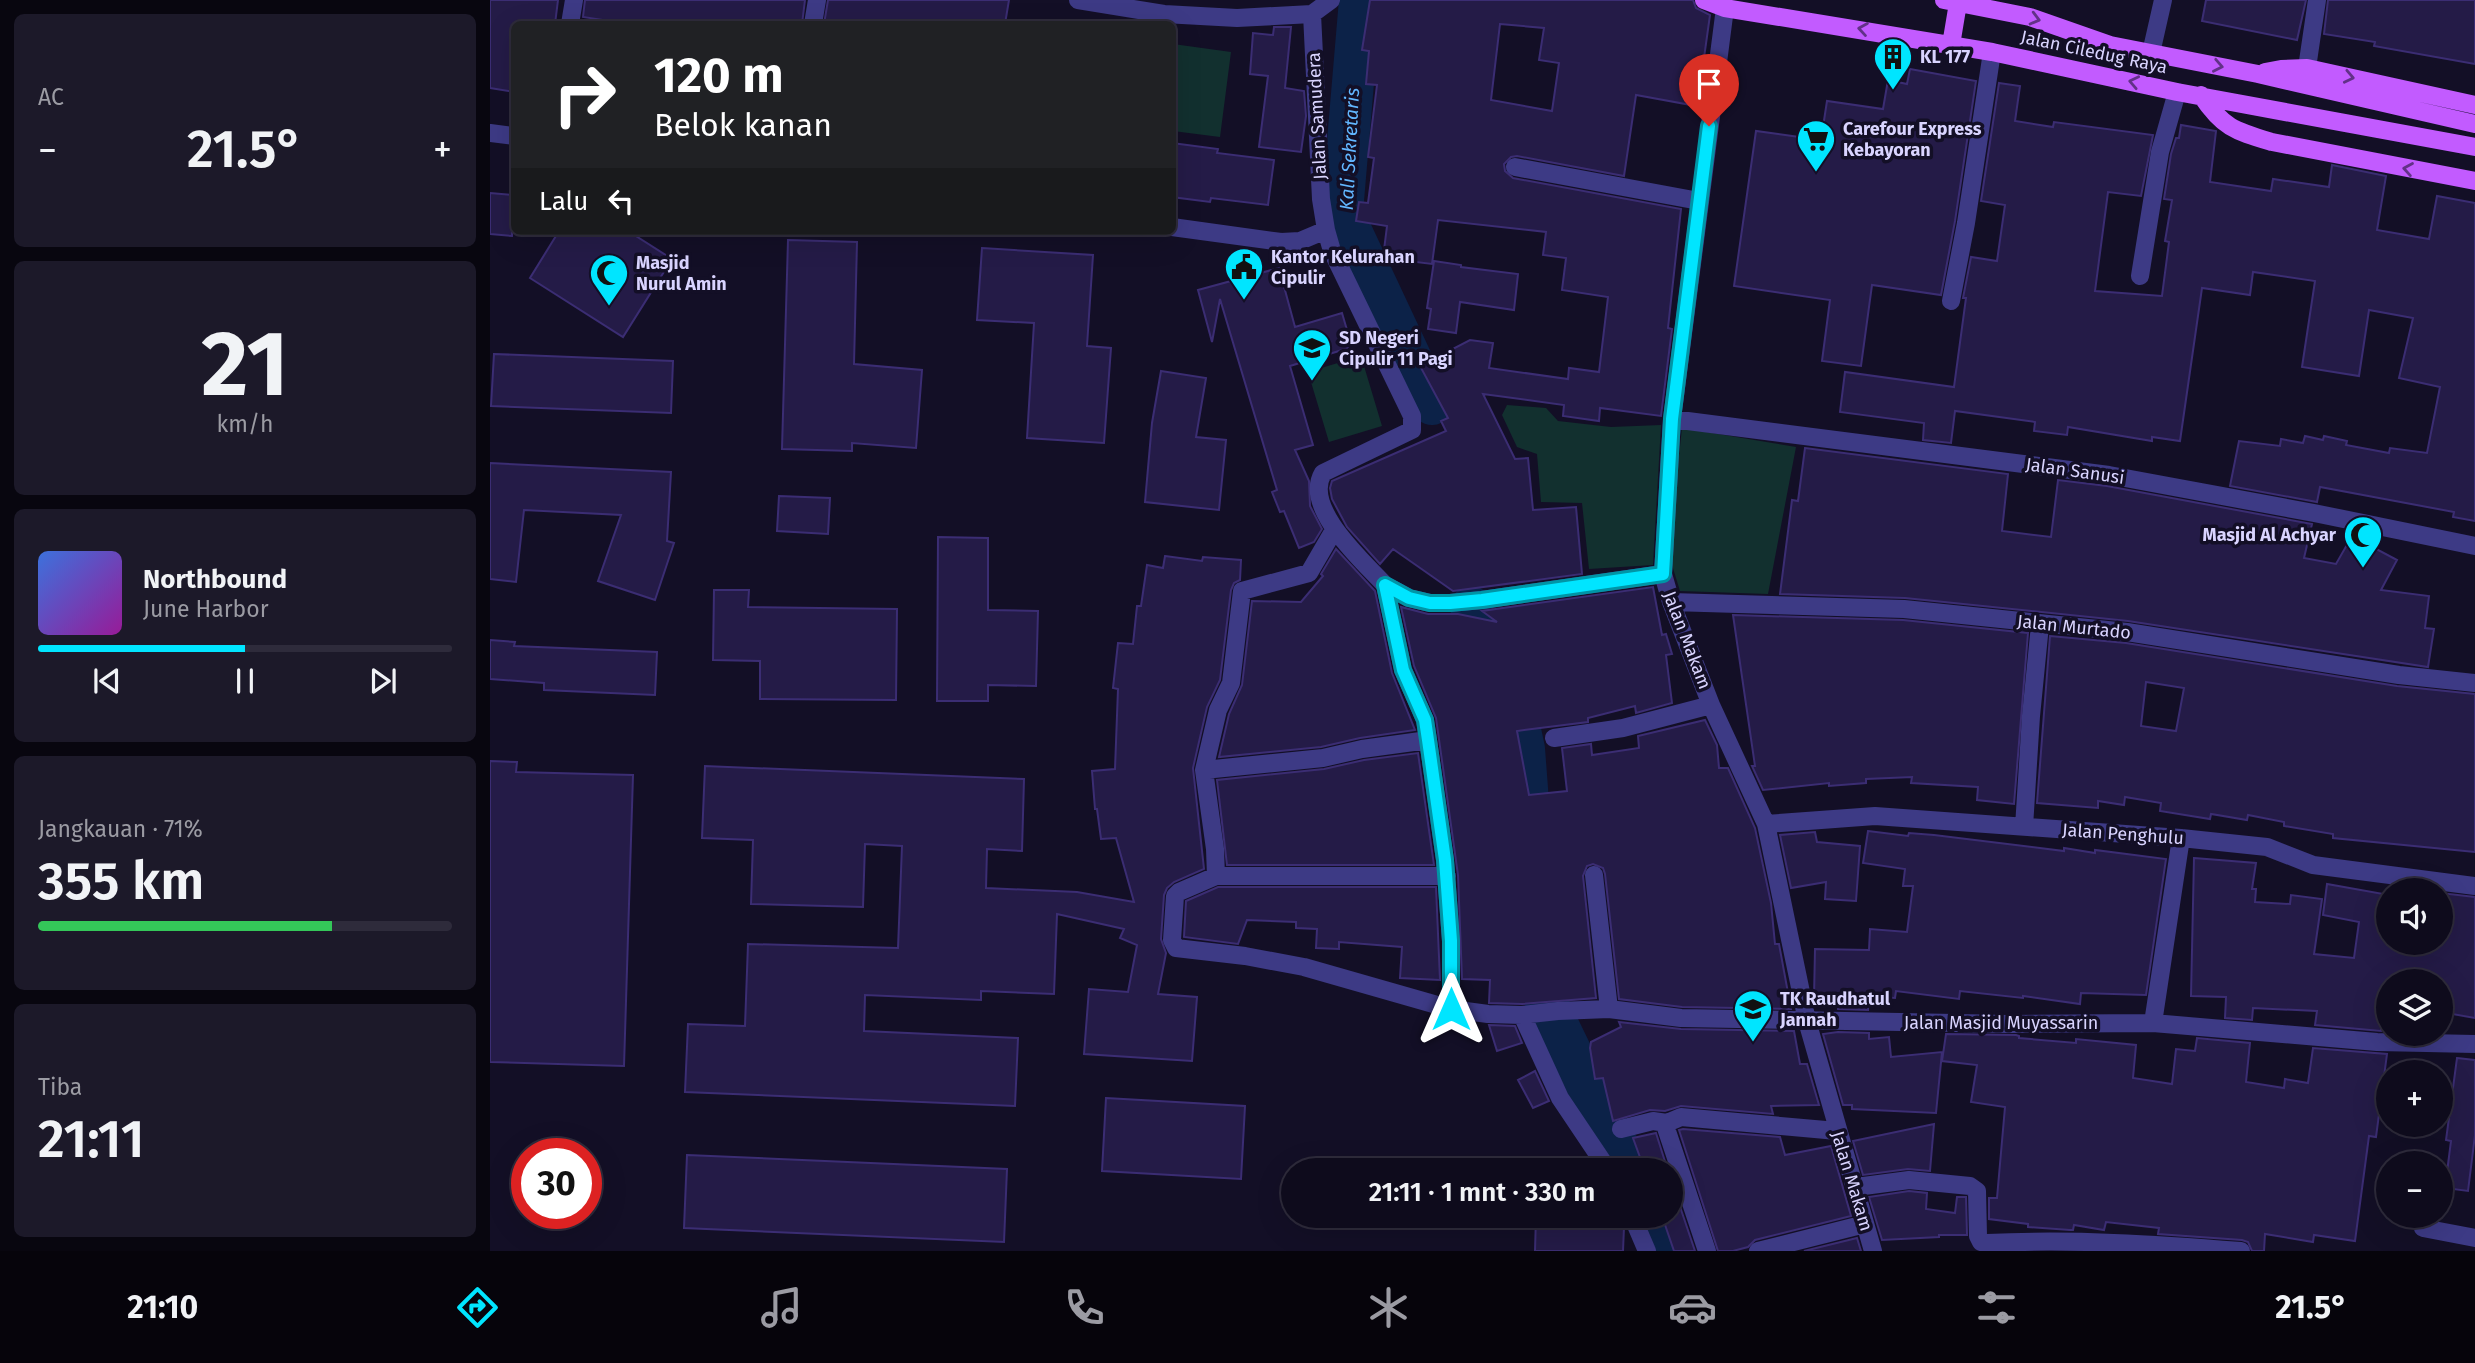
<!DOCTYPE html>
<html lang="id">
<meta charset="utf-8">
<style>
:root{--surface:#0e0b1c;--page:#1c1929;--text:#f1f3f6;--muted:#9b9ba3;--line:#2e2b3b;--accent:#00e5ff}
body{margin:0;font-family:"Fira Sans",sans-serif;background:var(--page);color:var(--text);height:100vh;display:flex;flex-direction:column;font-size:26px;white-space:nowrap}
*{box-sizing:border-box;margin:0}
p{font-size:23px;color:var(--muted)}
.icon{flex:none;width:38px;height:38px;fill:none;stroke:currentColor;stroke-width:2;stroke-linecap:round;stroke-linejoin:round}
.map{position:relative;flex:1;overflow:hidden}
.drawer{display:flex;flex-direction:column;gap:14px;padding:14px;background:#08060f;width:490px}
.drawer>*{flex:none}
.hud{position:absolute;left:21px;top:21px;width:665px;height:214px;border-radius:10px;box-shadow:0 7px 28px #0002,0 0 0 2px var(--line);background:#202124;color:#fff;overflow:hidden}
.fabs{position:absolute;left:1886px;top:878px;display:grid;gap:14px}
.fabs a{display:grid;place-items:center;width:77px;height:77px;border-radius:50%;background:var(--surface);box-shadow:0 7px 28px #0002,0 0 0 2px var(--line);font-size:35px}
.speed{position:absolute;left:21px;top:1138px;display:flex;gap:14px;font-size:35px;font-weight:700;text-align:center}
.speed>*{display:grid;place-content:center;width:91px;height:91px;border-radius:50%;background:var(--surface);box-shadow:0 7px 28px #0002,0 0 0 2px var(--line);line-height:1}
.speed .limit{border:10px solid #d22;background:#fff;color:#111}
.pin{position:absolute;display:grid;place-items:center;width:60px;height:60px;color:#fff;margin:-72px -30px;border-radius:50% 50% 50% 0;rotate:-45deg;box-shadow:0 0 7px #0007}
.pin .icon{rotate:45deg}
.me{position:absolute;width:77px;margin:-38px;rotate:0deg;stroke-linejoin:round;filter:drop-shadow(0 0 5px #0008)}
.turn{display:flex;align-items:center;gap:24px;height:147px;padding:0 28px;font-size:32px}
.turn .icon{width:91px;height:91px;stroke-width:2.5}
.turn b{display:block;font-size:49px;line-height:60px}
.then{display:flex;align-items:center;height:66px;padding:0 28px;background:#0003;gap:14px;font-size:26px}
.big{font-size:52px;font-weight:600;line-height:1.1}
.drawer .widget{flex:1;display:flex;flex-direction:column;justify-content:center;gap:10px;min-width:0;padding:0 24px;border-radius:10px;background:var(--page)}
.drawer .dial{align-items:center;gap:0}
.dial b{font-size:91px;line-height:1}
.song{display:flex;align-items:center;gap:21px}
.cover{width:84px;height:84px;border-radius:10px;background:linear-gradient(135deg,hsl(220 70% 55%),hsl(300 70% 35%))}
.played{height:7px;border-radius:4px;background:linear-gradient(90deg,var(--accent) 50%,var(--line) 50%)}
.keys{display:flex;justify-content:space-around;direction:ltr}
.heat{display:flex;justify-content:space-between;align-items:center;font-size:38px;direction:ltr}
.charge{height:10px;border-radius:5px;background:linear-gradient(90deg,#34c759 71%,var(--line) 0)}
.trip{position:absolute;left:791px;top:1158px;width:402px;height:70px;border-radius:35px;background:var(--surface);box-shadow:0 7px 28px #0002,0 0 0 2px var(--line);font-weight:600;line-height:70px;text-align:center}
.tabs{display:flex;height:112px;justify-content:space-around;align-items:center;background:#06040b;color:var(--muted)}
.tabs .icon{width:49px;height:49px}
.tabs .on{color:var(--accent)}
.tabs b{font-size:32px;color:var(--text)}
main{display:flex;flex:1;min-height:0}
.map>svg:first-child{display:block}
.green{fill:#12302f}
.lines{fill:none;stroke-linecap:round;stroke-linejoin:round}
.river{stroke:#0c2248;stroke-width:42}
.building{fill:#241b47;stroke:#3b2d73;stroke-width:2;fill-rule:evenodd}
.minor{stroke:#3d3a85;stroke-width:18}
.primary{stroke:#c25bff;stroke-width:18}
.oneway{stroke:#623188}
.route-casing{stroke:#0095a6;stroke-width:18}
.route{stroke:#00e5ff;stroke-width:12}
.labels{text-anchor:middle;stroke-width:7;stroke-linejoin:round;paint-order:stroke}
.street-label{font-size:18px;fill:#d9d4ff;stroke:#130f26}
.poi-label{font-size:18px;font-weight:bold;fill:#d9d4ff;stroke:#130f26;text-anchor:start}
.water-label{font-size:19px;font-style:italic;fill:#62b6ff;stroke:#130f26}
</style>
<main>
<section class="drawer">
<div class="widget"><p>AC</p>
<div class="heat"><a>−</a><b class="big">21.5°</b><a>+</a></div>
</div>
<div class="widget dial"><b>21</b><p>km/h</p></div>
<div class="widget">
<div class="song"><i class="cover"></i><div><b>Northbound</b><p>June Harbor</p></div></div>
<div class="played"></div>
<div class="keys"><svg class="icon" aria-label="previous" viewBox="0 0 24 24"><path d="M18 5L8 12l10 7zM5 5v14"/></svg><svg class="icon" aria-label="pause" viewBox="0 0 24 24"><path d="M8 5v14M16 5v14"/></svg><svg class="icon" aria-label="next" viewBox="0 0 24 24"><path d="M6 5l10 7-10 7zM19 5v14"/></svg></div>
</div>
<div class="widget"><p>Jangkauan · 71%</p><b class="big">355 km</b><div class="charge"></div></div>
<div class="widget"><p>Tiba</p><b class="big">21:11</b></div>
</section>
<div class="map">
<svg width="1985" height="1251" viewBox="0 0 1985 1251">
<rect width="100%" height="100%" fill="#130f26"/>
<path class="green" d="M683,44L741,52L730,137L683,131Z
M871,356L892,426L839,442L818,372Z
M1017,405L1056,408L1068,421L1121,427L1171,425L1163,565L1099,569L1092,503L1051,502L1047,454L1027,447L1012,415Z
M1192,428L1306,447L1278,594L1190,591L1182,565L1185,493Z"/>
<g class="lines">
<path class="river" d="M870,0L852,212L942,404
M981,607L990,639L1022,693L1034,749L1041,841
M1044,945L1055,999L1121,1135L1143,1171
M1165,1216L1179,1251"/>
</g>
<path class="building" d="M0,0H68L65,24H24V92L0,88Z
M95,0H315L312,24H139L93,17Z
M338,0H519L515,24L472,21V24H334Z
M880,0H1203L1206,8L1220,15L1213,65L1208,64L1201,105L1146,95L1134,176L1027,156L1021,157L1014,164L1015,171L1023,178L1191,209L1178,328L1182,329L1171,416L1110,408L1109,421L1073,416L1074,405L993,394L1025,459L1038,458L1043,510L1086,507L1092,574L963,591L903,549L890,564L857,527L842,499L840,488L842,481L956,431L951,421L958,418L930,366L980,340L1003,343L999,368L1078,379L1079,368L1109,372L1118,297L1072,290L1076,258L1053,255L1056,232L948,220L942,264L893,258L897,226L866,221L869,202L878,203L884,158L878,157L887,85L876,84L879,51L872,50ZM1010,24L1054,28L1049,60L1069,63L1062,111L1001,100Z
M1716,0H1816L1807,40L1712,21Z
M1838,0H1985V64L1884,46L1885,42L1834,34Z
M784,27H801L795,88L814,91L816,116L811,152L769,147L778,76L760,74L763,33L783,35Z
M1420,69L1486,81L1465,221L1451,295L1382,285L1371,366L1332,361L1340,300L1244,286L1266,131L1331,140L1337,101L1393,109L1398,80L1417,84Z
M1509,83L1530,86L1525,121L1563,127L1564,122L1663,135L1651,196L1618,192L1605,291L1672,296L1679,242L1675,241L1682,200L1674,199L1681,154L1686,138H1689L1691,125L1726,131L1720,182L1781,191L1783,179L1839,187L1842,165L1896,176L1887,230L1939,239L1947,196L1985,203V521L1963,517L1964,512L1830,487L1827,502L1740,486L1749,441L1790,446L1791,439L1813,443L1815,436L1833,440L1834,436L1857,441L1856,445L1899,453L1900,448L1937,453L1950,387L1909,378L1923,318L1879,310L1869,376L1812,367L1825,281L1763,272L1760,295L1712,288L1690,441L1662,437V441L1578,427L1577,435L1544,431L1545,422L1465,411L1461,443L1433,440L1434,423L1350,412L1355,372L1464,387L1476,298H1473L1481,257L1507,261L1515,205L1491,201Z
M682,143L728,149L727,153L784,160L778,205L721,198L720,202L682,197Z
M0,193L24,195L22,236L0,234Z
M69,231H138L182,259L133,337L40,278Z
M298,240L367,242L364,364L432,370L426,448L362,443V451L292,449Z
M492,248L603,255L597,346L621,348L614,443L537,438L544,323L487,320Z
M944,261L971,265V267L1028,274L1024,310L970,302L966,333L938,329L941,309L937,308Z
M789,268L805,327L852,313L862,347L800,366L823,445L805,450L819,481L820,506L832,529L824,542L809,548L794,511L790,512L782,492L787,490L730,299L722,342L708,290Z
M4,354L183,361L181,413L1,406Z
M671,371L716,378L706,437L736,440L729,510L655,502L662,423Z
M1315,448L1518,474L1512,531L1561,537L1568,480L1617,486L1822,524L1814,558L1846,564L1862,536L1907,560L1891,590L1939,596L1935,628L1944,629L1938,667L1638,621L1415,598L1290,594L1302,500L1308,501Z
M0,463L181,472L177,541L184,543L165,600L108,581L131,515L34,510L26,582L0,579Z
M289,496L340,498L338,534L287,531Z
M448,537L498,538V610L548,611L546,686L498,685V701H447Z
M846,549L885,591L902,673L925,730L870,738L831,747L729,757L739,714L752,685L762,601L811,602L833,576L831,574Z
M675,556L712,561L713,557L751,560L750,580L744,583L741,590L730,680L717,707L703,768L714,869L684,882L677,888L674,895L671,939L676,953L668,994L707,997L702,1061L594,1054L599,989L638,992L647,945L630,938L634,929L567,914L564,994L491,991V1000L375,995L374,1031L528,1038L525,1106L195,1092L198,1024L255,1026L258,944L408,948L412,846L375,844L373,907L261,904L263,840L212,838L215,766L534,779L532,851L497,849L496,888L587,892L644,902L626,838L611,839L607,809H605L602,771L625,769L628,689L623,688L628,643L643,644L647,606H651L657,565L673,568Z
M1163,587L1172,635L1176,634L1182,654L1176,655L1182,703L1146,713L1145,706L1098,718V722L1027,731L1039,795L1077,791L1072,748L1101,744L1102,755L1149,748L1148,736L1215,720L1227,745L1229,768H1238L1265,828L1281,903L1285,944H1289L1301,1009L1192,1007L1129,999L1115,874L1113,868L1103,864L1097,866L1093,876L1106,998L1032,1004L999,1003L1000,980L972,979L968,875L946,718L924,666L911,607L938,614H968L1007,622L992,611Z
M224,590H259L258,607L407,609L406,700L270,699V661L223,660Z
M1243,615L1413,620L1538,633L1524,804L1487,800L1488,787L1421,783L1422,777L1376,779V783L1339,786V783L1273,790L1262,766H1265Z
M1560,636L1636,643L1907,686L1985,694V852L1843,838V834L1794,826V822L1758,815L1757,820L1721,814L1720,819L1670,811L1671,803L1635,797L1634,805L1608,801V808L1547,803ZM1656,682L1694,688L1686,731L1651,726Z
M0,640L25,642L24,646L167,652L165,695L54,690V683L0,679Z
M928,753L944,865H737L727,780L834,769L874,760Z
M0,761L27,762L26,772L143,775L134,1066L0,1062Z
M1378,831L1418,836L1419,833L1444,835L1574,851V848L1605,853V850L1676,859L1656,995L1591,993L1590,1004L1533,996V998L1470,991L1469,999L1406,991L1405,998L1378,996V1010L1348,1009L1347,999L1324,998L1325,949L1379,950L1380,929L1417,932L1423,886H1413L1415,869L1373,863Z
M1325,832L1327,842L1370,846L1366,901L1335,899L1336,882L1301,888L1290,835Z
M1704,858L1766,863L1762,889H1766L1765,902L1800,904L1801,895L1832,899L1824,954L1864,958L1869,922L1833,915L1837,884L1899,895V943H1951V893L1985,897V1018L1951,1012V982H1899L1891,1031L1825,1025L1827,1011L1763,1008L1762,1020L1735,1018L1736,997L1701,996Z
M728,887H946L950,980L910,978L912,947L849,942V949L826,948L827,929L806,928V922L757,920L748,944L694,937L696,901Z
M1129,1022L1191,1029L1304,1031L1310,1064H1317L1329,1105L1281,1106L1283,1114L1191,1106L1175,1111L1160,1110L1123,1121L1113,1078L1105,1079L1100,1048L1101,1042L1131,1027Z
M999,1025L1025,1026L1032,1043L1007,1051Z
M1348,1032L1379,1033V1039L1399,1037L1401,1057L1452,1052L1446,1113L1362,1109V1105H1353L1333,1034Z
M1456,1034L1526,1035L1529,1036V1038L1586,1043V1039L1646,1045L1643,1078L1682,1084L1686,1049L1705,1051L1707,1038L1760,1043L1756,1082L1794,1088L1795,1079L1818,1083L1823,1048L1897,1054L1886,1137L1879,1136L1865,1241L1824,1235L1823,1242L1775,1234L1774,1251H1762L1758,1242L1752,1240L1668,1234L1669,1228L1616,1222L1614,1230L1584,1225L1583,1230H1580L1538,1227V1224L1499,1219V1198H1507L1515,1107L1481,1102L1487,1065L1452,1061Z
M1967,1058L1985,1060V1135L1978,1191L1955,1188L1961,1141L1956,1140Z
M1045,1071L1059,1101L1043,1108L1028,1080Z
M616,1098L755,1106L751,1179L612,1171Z
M1444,1124L1440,1171L1418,1169L1373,1175L1363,1141Z
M1193,1129L1290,1137L1295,1155L1341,1146L1361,1216L1265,1240L1258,1247L1243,1251H1228L1189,1130Z
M1166,1133L1178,1171H1155L1143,1138Z
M197,1155L517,1169L514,1242L194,1228Z
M1181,1180L1205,1251H1184L1172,1216H1181Z
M1419,1191L1437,1193L1436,1209L1465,1213L1467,1197H1476L1477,1235H1449V1237L1392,1240L1379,1197Z
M1046,1216H1131L1134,1227L1133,1251H1045Z
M1367,1238L1371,1251H1314Z"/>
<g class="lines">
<path class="minor" d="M588,0L674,14L747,18L822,14L841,0
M1235,8L1182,419L1173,574L1181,602L1221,705L1276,824L1317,1021L1383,1251
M822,14L831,199L836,230L842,251L922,416V430L833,473C812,508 874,562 895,585
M80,24L84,0
M323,24L327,0
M1661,53L1673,0
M1817,68L1827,0
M0,133L24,136
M1025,167L1209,201
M682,227L791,242L810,241L836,230
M1650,276L1670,152L1687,92
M1461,301L1476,223L1502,52
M1182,419L1619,475L1824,513L1985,546
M844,530L819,573L752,591L741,683L728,710L714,770L725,849L726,876H957
M1173,574L992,600L960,603H940L919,598L895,585L913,670L935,720L938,740L955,860L961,941V1009L998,1014L1032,1015L1068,1011L1119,1009L1191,1018L1519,1024L1663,1023L1887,1042L1985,1044
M1181,602L1414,609L1637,632L1909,675L1985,683
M1064,738L1133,728L1221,705
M714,770L833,758L872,749L938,740
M1276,824L1385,816L1691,838L1777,847L1823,865L1985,886
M1534,827L1541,716L1550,625
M1104,875L1119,1009
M726,876L689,892L685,896L682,940L686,948L755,956L814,967L961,1009
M1032,1015L1070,1098L1119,1171
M1663,1023L1691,838
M1177,1123L1191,1117L1347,1131
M1177,1123L1176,1128L1217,1251
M1131,1129L1163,1121L1177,1123
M1366,1187L1419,1180L1480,1186L1487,1191L1488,1236L1491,1242L1497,1243C1583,1239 1664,1244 1751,1251
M1142,1216L1157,1251
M1933,1228L1985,1238
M1268,1251L1375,1224"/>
<path class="primary" d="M1214,0L1235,8L1502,52L1687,92L1985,147
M1454,0L1540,17L1620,45L1768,74L1985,124
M1461,45L1468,3
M1775,72L1791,69L1817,68L1985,105
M1711,95C1733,128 1745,131 1782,142L1985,181"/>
</g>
<defs><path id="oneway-chevron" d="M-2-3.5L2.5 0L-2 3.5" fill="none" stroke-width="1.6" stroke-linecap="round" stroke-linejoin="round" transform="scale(1.75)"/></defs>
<g class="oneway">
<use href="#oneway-chevron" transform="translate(1545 19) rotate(15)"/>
<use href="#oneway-chevron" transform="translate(1373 29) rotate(-171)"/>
<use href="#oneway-chevron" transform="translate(1728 66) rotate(11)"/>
<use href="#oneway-chevron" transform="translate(1859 77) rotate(12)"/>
<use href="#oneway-chevron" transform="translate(1644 82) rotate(-168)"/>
<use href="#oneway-chevron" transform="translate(1918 169) rotate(-170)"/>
</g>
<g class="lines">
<g class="route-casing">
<path id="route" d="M961,1009V941L955,860L938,740L935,720L913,670L895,585L919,598L940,603H960L992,600L1173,574L1182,419L1219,126"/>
</g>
<use href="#route" class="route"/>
</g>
<defs>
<g id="building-pin" transform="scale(2.0125)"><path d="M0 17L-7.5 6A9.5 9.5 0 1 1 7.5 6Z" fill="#00e5ff" stroke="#130f26"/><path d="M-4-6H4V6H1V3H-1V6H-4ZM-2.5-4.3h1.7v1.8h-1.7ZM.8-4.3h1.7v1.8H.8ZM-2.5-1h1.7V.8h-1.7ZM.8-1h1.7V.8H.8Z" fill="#111"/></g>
<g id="supermarket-pin" transform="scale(2.0125)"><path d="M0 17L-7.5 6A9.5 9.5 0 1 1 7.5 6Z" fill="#00e5ff" stroke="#130f26"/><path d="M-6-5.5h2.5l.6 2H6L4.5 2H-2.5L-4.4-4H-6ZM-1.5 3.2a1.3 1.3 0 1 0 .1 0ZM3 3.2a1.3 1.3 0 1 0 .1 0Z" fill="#111"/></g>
<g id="civic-pin" transform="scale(2.0125)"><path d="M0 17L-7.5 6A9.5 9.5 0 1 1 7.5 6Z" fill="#00e5ff" stroke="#130f26"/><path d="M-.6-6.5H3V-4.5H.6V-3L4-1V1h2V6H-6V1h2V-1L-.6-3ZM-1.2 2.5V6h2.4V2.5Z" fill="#111"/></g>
<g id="mosque-pin" transform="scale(2.0125)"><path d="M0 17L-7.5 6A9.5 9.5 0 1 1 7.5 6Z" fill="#00e5ff" stroke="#130f26"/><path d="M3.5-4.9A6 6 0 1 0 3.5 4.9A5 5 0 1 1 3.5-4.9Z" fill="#111"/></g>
<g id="school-pin" transform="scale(2.0125)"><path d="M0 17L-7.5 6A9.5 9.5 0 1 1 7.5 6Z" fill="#00e5ff" stroke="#130f26"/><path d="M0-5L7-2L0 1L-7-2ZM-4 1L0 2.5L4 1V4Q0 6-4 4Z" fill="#111"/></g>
</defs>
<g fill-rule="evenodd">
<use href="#building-pin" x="1403" y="57"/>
<use href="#supermarket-pin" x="1326" y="139"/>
<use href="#civic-pin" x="754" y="267"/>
<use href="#mosque-pin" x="119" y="273"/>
<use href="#school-pin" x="822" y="348"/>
<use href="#mosque-pin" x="1873" y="535"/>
<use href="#school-pin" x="1263" y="1009"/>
</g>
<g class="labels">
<g class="street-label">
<text transform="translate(1604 52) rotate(12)" y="6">Jalan Ciledug Raya</text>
<text transform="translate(827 116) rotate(-93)" y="6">Jalan Samudera</text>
<text transform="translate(1585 471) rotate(8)" y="6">Jalan Sanusi</text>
<text transform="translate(1584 627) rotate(6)" y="6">Jalan Murtado</text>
<text transform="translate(1197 640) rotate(69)" y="6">Jalan Makam</text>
<text transform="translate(1633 834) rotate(4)" y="6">Jalan Penghulu</text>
<text x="1511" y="1029">Jalan Masjid Muyassarin</text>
<text transform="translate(1362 1181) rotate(73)" y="6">Jalan Makam</text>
</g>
<g class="poi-label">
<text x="1430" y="63">KL 177</text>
<text x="1353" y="135">Carefour Express<tspan x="1353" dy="21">Kebayoran</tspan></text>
<text x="781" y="263">Kantor Kelurahan<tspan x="781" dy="21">Cipulir</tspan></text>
<text x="146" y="269">Masjid<tspan x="146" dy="21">Nurul Amin</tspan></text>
<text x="849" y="344">SD Negeri<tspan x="849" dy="21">Cipulir 11 Pagi</tspan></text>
<text x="1846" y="541" text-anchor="end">Masjid Al Achyar</text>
<text x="1290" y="1005">TK Raudhatul<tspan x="1290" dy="21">Jannah</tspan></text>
</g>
<g class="water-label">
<text transform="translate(859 149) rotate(-87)" y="7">Kali Sekretaris</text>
</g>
</g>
</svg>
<div class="fabs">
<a><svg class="icon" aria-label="sound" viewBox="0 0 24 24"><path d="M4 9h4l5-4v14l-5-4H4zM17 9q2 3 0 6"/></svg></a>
<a><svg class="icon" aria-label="layers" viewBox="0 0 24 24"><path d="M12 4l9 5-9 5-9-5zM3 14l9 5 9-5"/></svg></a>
<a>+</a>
<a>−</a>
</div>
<div class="speed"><div class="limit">30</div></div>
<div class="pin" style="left:1219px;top:126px;background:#d93025"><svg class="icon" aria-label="arrive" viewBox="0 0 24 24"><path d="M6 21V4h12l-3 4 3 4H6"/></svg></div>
<svg class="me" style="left:961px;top:1009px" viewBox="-20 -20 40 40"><path d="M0-17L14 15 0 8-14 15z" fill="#00e5ff" stroke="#fff" stroke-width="4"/></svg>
<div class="trip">21:11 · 1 mnt · 330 m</div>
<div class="hud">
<div class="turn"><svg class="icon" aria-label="right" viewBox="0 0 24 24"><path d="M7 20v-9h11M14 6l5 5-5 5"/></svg><div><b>120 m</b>Belok kanan</div></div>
<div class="then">Lalu<svg class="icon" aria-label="left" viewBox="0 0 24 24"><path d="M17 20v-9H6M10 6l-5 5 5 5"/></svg></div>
</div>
</div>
</main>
<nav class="tabs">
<b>21:10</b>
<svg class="icon on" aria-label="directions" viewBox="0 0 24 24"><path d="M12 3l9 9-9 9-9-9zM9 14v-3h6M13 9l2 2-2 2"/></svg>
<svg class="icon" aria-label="music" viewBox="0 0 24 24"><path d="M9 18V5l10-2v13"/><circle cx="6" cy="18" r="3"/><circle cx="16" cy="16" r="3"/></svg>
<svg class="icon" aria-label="phone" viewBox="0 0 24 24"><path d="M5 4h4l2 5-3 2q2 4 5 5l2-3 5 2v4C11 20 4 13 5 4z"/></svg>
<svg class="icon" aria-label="climate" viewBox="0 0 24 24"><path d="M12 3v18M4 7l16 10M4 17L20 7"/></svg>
<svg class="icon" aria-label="car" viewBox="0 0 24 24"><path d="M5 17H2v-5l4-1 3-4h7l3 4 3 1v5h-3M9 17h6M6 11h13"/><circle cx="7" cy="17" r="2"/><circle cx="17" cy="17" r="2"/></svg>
<svg class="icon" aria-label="filters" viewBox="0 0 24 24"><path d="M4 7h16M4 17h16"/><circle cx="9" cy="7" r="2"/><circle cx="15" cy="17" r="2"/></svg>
<b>21.5°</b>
</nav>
